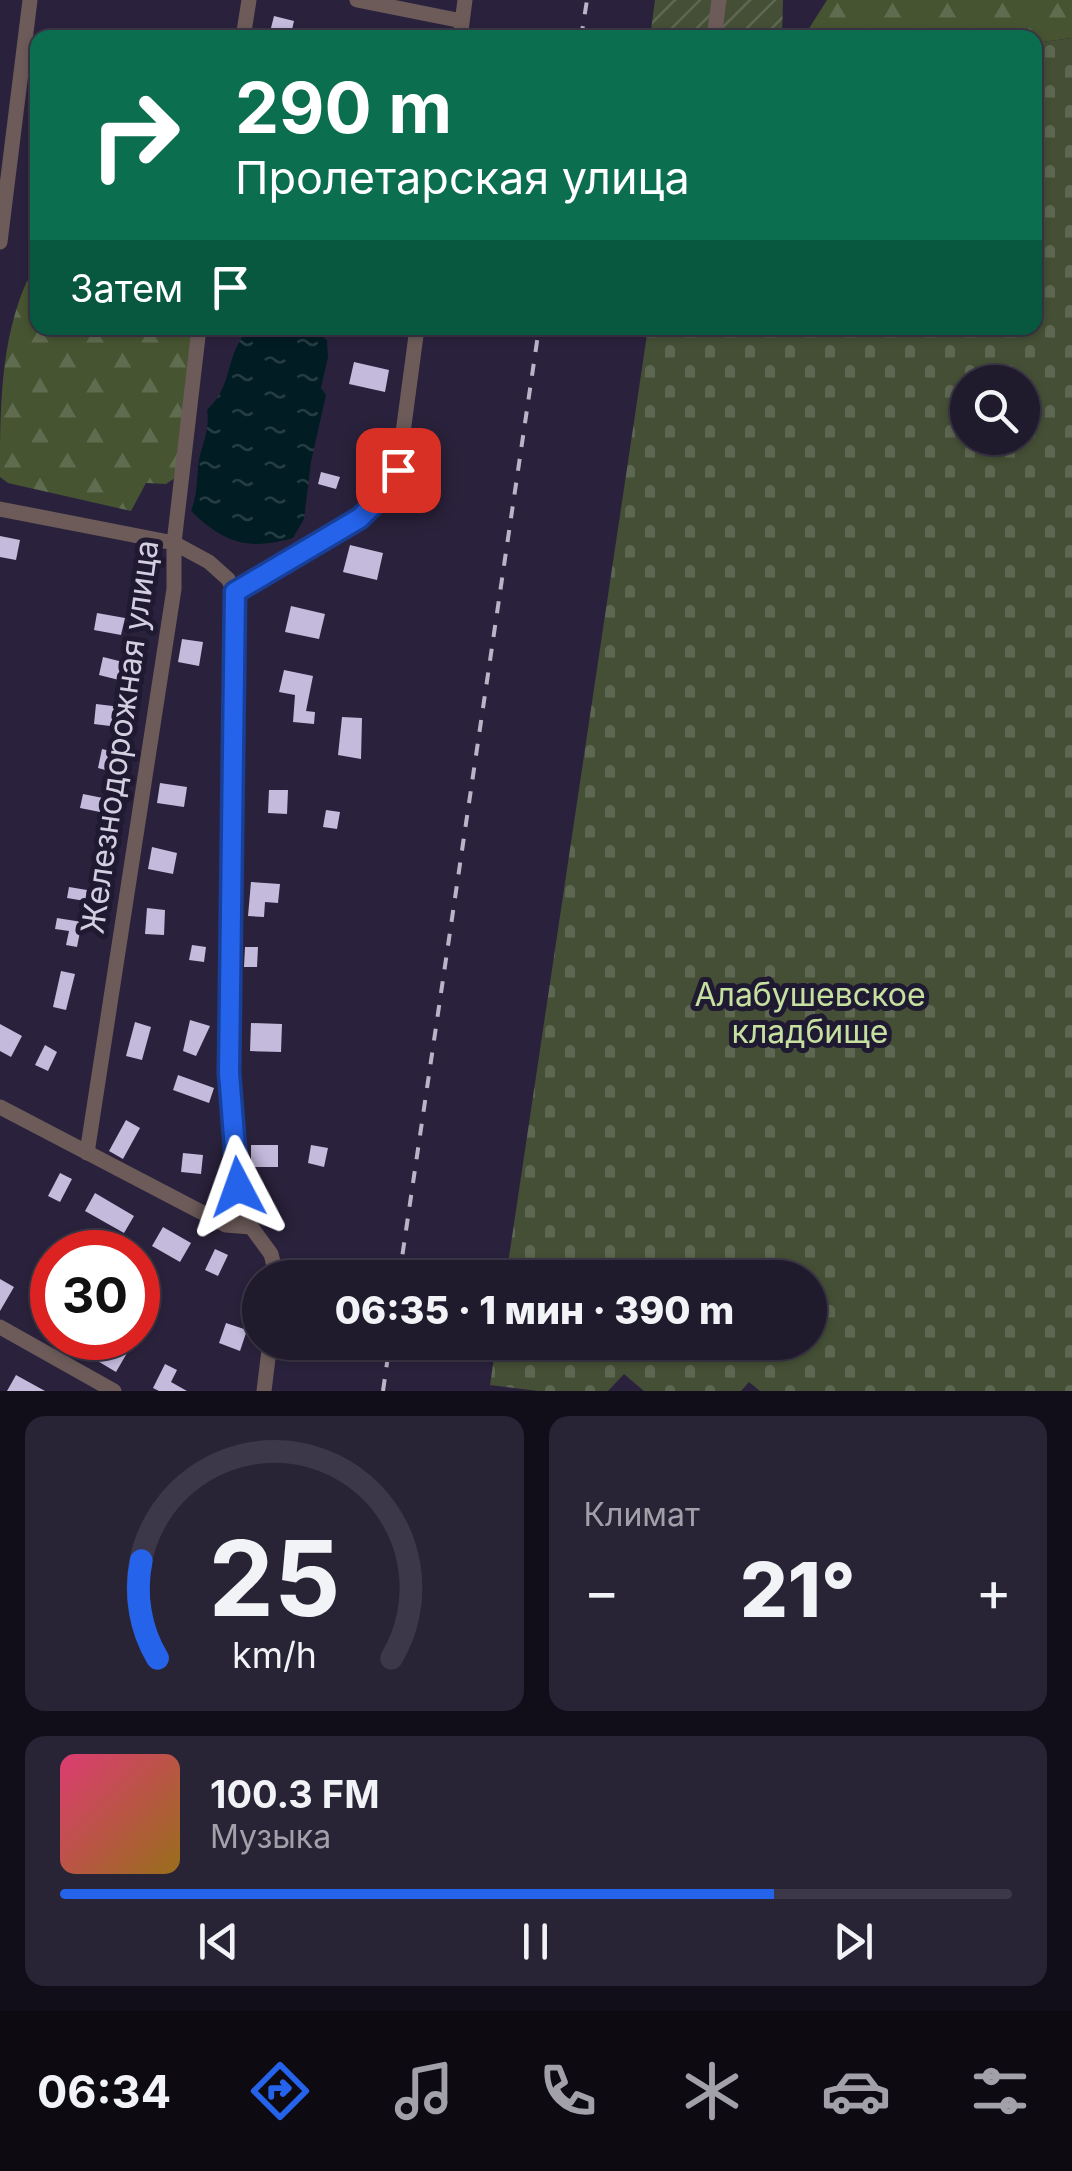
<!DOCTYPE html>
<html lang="ru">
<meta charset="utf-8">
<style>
:root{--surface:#201a2d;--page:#282335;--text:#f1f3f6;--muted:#a2a1aa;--line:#3d3849;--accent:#2563eb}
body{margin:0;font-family:Inter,sans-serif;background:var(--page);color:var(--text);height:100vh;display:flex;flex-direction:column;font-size:38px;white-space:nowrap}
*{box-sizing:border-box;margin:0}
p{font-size:32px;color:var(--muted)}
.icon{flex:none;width:55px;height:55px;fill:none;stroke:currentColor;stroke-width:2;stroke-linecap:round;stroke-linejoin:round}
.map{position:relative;height:1391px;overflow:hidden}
.sheet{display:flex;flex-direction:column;gap:25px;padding:25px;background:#120e19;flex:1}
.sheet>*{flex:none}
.hud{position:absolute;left:30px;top:30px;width:1012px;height:305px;border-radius:20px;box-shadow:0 2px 8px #0004,0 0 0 2px var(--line);background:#0b6e4f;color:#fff;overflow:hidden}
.controls{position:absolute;left:950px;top:365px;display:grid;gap:20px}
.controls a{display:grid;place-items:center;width:90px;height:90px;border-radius:50%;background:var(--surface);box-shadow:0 2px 8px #0004,0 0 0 2px var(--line);font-size:50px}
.speed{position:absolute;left:30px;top:1230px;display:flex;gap:20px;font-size:50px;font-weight:700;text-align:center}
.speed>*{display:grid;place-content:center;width:130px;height:130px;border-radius:50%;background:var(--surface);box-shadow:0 2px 8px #0004,0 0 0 2px var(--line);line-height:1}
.speed .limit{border:15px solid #d22;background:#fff;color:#111}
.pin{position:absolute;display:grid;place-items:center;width:85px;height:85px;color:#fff;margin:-42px;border-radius:20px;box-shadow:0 5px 15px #0006}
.me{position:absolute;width:110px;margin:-55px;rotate:356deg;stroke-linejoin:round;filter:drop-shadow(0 0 8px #0008)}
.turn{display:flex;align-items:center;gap:35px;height:210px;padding:0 40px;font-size:45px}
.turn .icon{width:130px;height:130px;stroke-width:2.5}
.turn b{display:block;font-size:70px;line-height:85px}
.then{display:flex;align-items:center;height:95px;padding:0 40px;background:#0003;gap:20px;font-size:38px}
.big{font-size:75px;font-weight:800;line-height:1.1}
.sheet .tile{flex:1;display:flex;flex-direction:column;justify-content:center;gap:15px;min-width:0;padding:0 35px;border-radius:20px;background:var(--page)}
.sheet .dial{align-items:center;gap:0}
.dial svg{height:260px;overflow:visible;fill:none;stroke:var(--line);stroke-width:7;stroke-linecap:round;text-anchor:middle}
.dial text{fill:var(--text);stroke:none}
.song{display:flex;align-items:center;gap:30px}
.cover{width:120px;height:120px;border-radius:15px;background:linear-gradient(135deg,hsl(340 70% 55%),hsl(40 70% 35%))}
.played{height:10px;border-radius:5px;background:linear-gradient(90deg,var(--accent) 75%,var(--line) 75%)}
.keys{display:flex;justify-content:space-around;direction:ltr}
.heat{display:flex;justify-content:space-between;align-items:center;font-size:55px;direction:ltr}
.sheet .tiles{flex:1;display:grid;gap:25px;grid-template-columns:1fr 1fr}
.tile:last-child{grid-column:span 2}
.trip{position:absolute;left:242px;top:1260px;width:585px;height:100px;border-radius:50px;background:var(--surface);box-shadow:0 2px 8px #0004,0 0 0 2px var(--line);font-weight:800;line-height:100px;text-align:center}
.dock{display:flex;height:160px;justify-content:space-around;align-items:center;background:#0d0a12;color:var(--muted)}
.dock .icon{width:70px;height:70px}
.dock .active{color:var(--accent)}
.dock b{font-size:45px;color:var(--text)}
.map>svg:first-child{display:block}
.forest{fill:url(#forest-firs)}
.cemetery{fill:url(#cemetery-stones);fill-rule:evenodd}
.garden{fill:url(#garden-furrows)}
.water{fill:url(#water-ripples)}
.building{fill:#c3badc}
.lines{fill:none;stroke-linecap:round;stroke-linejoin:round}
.minor{stroke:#6c5b59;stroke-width:15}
.rail{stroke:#b9b5c7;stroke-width:4;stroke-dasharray:12 12;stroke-linecap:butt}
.route-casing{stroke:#184099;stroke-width:25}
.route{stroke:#2563eb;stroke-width:18}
.labels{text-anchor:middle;stroke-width:10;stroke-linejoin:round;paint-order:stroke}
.street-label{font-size:32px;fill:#d3cfe0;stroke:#201932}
.park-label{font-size:32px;fill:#c6e0a0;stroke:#201932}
</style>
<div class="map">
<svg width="1072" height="1391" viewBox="0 0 1072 1391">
<defs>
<pattern id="forest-firs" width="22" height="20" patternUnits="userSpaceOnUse" patternTransform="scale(2.5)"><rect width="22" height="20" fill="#465431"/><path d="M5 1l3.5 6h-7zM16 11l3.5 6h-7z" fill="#606c4f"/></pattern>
<pattern id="cemetery-stones" width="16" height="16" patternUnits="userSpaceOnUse" patternTransform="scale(2.5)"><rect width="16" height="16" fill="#444f35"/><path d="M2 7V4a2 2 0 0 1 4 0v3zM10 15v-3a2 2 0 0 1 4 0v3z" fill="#5e6752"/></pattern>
<pattern id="garden-furrows" width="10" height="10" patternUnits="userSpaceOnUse" patternTransform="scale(2.5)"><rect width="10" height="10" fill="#444f35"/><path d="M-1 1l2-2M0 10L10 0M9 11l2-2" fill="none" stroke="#5e6752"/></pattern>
<pattern id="water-ripples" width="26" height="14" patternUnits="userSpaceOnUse" patternTransform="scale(2.5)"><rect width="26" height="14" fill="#021c23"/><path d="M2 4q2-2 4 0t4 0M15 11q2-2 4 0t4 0" fill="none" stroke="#263c43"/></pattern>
</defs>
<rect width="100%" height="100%" fill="#2a223c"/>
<path class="forest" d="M827,0H1072V38L1035,43V38H803Z
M37,278L38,328H199L175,478L166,484L146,483L131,511L8,483L0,477C0,411 0,341 27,281Z"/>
<path class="cemetery" d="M1072,38V1391H760L749,1382L741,1391H644L624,1374L608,1391H538L490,1385L496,1343L810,1342V1278L506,1277L648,328H1035V43ZM968,382H1022V438H968Z"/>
<path class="garden" d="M655,0H783L782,37L650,38Z"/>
<path class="water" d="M249,328H312L327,340L328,357L321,388L326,395L311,462L304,519L293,538C248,551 224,543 191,511C198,493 196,479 199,460C203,441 210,431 207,410C235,383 223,358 249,328Z"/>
<path class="building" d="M274,16L294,21L290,38L269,36Z
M354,362L389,370L385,392L349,384Z
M321,472L340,477L336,489L318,484Z
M0,536L20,540L16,560L0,557Z
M350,545L383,553L377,580L343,572Z
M291,606L325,614L319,639L285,632Z
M97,613L125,618L121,635L94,630Z
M182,639L203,642L199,666L178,662Z
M103,657L127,663L123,681L99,675Z
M284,670L313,676L306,711L315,712L314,724L293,722L295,695L279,692Z
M96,704L121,707L118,727L94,724Z
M342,717L362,718L361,759L338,755Z
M102,749L114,752L109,771L98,768Z
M160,783L187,787L184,807L157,803Z
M269,790H288L287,814L268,813Z
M83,794L103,798L100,812L80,808Z
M326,810L340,812L337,829L323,827Z
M152,847L177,853L173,874L148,869Z
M251,882L280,884L278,903L265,902L264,917L248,916Z
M69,887L87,890L85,901L67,898Z
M147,908L165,910L164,935L145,934Z
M57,918L82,922L77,947L66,945L69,931L55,929Z
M192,945L206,947L204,962L189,960Z
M245,947H258L257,967H244Z
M61,971L75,974L66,1010L53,1007Z
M190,1020L210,1026L196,1056L183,1051Z
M135,1022L151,1027L142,1060L126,1056Z
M251,1023L282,1024L281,1052L250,1051Z
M0,1024L22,1036L11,1057L0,1051Z
M45,1045L57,1052L48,1071L35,1065Z
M178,1075L214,1088L209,1103L173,1090Z
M126,1120L140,1128L123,1159L109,1151Z
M251,1145H278V1167H251Z
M311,1145L328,1148L324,1167L308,1163Z
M183,1153L203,1155L201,1174L181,1172Z
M60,1173L72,1179L60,1202L48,1196Z
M95,1193L134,1216L124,1233L85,1211Z
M163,1227L191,1243L180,1262L152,1246Z
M215,1249L228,1255L218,1276L205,1270Z
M0,1279L14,1287L0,1311Z
M226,1323L247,1330L240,1351L219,1343Z
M101,1338H114L121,1342L118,1348L127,1353L116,1372L96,1360L99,1355L93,1352Z
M165,1364L177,1370L171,1382L187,1391H159L153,1388Z
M16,1375L45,1391H7Z"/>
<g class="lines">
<path class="minor" d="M357,0L462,21
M243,38L249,0
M460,38L465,0
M714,38L719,0
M0,242L30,0
M0,509L174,543L209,562L228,579L235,592
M0,1107L226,1225L251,1227
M87,1153L174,589V543L199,328
M277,1278L271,1254L244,1217L238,1187L229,1073L235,592L360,518L390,488L398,470L417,328
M0,1327L114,1391
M264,1391L270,1342"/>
<path class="rail" d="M581,38L587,0
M399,1278L539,328
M383,1391L390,1342"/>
</g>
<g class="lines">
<g class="route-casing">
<path id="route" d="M238,1187L229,1073L235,592L360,518L390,488L398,470"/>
</g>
<use href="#route" class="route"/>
</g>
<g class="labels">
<g class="street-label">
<text transform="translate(120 737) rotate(-82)" y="11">Железнодорожная улица</text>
</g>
<g class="park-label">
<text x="810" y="1006">Алабушевское<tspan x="810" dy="37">кладбище</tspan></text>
</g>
</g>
</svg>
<div class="controls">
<a><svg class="icon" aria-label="search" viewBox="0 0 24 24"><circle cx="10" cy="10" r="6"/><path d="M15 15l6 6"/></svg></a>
</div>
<div class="speed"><div class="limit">30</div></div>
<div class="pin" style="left:398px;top:470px;background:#d93025"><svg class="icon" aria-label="arrive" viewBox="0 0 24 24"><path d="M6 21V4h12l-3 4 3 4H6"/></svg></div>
<svg class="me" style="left:238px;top:1187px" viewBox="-20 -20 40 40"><path d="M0-17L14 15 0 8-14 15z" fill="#2563eb" stroke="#fff" stroke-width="4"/></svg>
<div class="trip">06:35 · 1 мин · 390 m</div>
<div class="hud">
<div class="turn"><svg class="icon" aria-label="right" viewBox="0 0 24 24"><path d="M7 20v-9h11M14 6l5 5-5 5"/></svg><div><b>290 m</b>Пролетарская улица</div></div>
<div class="then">Затем<svg class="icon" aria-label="arrive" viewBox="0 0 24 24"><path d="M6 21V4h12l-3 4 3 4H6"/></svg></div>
</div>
</div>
<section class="sheet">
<div class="tiles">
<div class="tile dial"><svg viewBox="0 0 100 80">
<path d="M14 69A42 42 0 1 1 86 69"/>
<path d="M14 69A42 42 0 0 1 9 39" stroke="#2563eb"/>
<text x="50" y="56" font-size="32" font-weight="700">25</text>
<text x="50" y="72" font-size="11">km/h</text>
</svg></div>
<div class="tile"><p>Климат</p>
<div class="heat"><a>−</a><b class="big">21°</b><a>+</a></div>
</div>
<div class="tile">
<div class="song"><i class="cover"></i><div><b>100.3 FM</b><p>Музыка</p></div></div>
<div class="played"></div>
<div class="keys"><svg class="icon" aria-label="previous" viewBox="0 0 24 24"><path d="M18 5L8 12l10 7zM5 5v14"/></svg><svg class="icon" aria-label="pause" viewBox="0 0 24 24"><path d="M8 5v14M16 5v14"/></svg><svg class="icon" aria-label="next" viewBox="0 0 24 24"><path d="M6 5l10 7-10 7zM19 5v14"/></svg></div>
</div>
</div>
</section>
<nav class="dock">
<b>06:34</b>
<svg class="icon active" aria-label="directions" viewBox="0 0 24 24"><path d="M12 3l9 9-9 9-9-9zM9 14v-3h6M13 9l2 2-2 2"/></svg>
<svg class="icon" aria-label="music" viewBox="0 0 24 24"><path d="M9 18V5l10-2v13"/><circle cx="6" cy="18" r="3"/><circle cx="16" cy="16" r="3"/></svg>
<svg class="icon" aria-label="phone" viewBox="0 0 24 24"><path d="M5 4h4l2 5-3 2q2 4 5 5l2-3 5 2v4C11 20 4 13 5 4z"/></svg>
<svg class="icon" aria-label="climate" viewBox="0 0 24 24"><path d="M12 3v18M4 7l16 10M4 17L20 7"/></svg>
<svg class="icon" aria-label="car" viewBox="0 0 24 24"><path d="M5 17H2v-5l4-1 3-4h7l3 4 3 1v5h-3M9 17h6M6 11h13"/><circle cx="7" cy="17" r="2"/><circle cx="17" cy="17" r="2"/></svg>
<svg class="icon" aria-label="filters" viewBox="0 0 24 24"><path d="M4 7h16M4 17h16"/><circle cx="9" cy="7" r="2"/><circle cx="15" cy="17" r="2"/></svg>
</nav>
